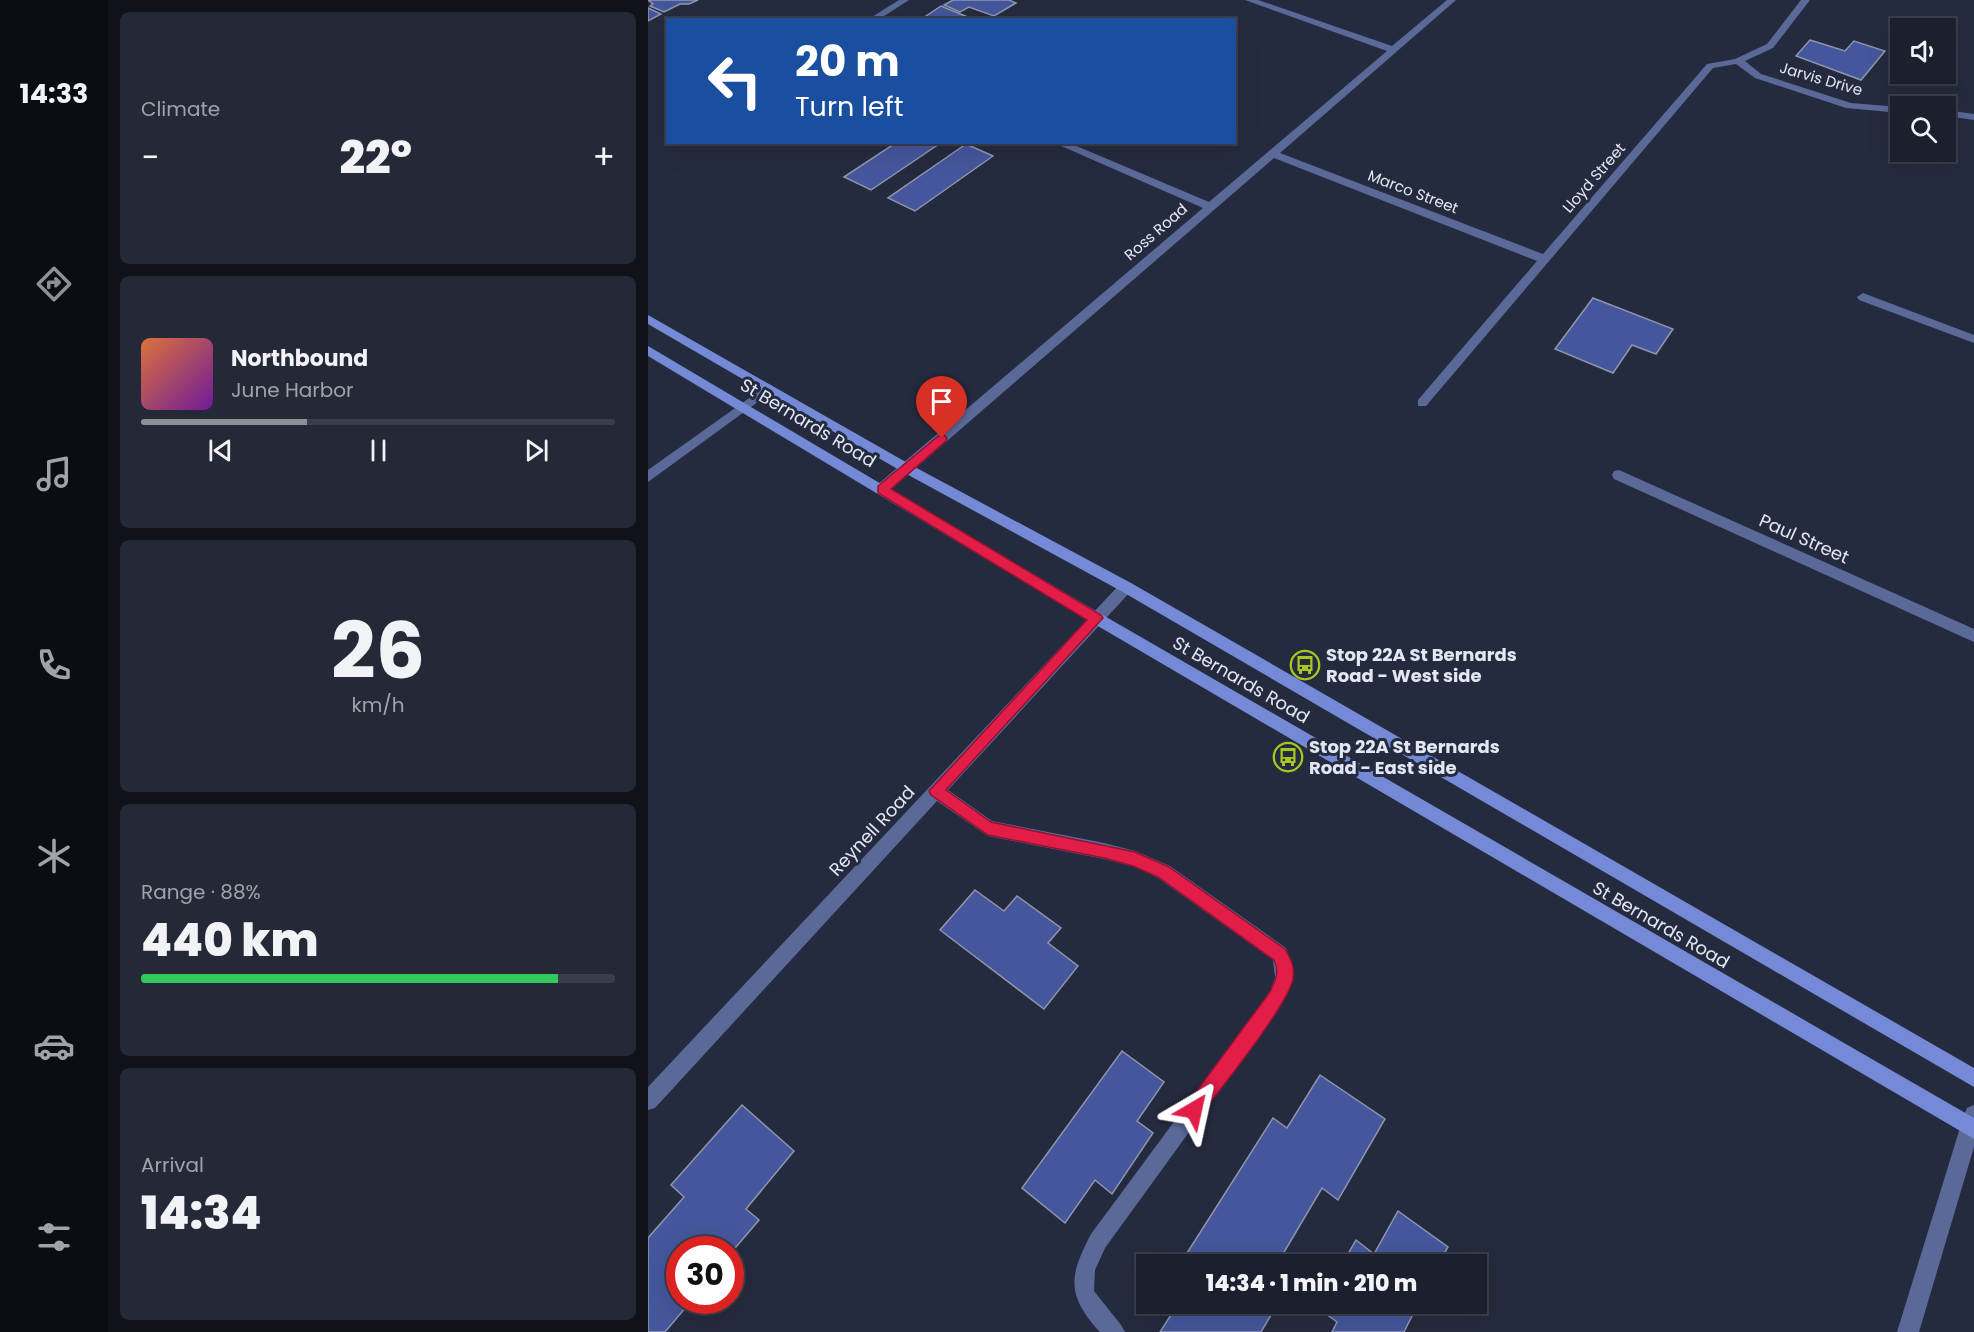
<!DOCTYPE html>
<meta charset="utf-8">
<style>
:root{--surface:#1c202e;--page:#252836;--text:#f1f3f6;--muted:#a0a3aa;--line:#3a3e4a;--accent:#8c9099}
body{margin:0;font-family:Poppins,sans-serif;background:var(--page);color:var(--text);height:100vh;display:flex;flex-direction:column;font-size:22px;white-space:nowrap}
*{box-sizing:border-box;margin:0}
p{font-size:20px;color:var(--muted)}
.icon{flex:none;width:33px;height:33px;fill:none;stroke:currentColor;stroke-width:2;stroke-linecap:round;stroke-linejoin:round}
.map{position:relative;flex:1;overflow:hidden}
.drawer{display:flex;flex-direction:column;gap:12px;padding:12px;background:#0f1219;width:540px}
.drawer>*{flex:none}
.banner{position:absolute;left:18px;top:18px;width:570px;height:126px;border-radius:0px;box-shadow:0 6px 24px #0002,0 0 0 2px var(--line);background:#1a4fa0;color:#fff;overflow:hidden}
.tools{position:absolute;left:1242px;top:18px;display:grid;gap:12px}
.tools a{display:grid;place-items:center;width:66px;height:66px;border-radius:0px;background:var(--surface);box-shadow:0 6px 24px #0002,0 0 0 2px var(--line);font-size:30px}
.speed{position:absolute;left:18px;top:1236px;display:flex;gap:12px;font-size:30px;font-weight:700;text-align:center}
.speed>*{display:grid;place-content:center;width:78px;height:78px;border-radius:50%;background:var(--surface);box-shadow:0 6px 24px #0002,0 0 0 2px var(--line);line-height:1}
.speed .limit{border:9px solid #d22;background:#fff;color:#111}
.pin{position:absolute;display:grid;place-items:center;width:51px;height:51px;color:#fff;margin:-62px -26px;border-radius:50% 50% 50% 0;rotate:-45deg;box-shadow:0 0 6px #0007}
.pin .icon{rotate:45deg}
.me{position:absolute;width:66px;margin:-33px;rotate:36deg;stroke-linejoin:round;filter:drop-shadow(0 0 4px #0008)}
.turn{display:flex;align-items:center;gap:21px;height:126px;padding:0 30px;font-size:27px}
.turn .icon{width:78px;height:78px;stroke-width:2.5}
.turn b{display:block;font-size:42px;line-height:51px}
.big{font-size:45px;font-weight:800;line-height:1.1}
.drawer .card{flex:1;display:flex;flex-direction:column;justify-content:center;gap:9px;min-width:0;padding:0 21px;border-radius:9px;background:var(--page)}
.drawer .dial{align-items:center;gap:0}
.dial b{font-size:78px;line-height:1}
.song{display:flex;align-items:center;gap:18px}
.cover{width:72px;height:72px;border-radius:9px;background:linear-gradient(135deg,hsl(20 70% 55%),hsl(280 70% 35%))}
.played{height:6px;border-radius:3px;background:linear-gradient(90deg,var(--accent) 35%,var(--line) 35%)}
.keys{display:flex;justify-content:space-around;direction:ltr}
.heat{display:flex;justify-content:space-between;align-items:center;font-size:33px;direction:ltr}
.charge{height:9px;border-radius:4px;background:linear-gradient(90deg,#34c759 88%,var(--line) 0)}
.trip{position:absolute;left:488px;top:1254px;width:351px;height:60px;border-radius:0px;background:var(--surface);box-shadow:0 6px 24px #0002,0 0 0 2px var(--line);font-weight:800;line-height:60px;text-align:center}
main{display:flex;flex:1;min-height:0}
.tab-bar{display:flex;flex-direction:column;width:108px;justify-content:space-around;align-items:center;background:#0b0d12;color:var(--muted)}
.tab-bar .icon{width:42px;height:42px}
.tab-bar .active{color:var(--accent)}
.tab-bar b{font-size:27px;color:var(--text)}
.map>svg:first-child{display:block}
.building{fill:#45569c;stroke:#8e96ad;stroke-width:1.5}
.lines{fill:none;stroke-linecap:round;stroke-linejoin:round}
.minor{fill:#5b6999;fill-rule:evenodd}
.secondary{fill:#758ad7;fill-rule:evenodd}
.route{fill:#e11d48;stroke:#92132f;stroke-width:1.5}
.labels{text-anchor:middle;stroke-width:6;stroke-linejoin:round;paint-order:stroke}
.far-street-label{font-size:15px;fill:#e3e7f4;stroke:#252b3e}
.street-label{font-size:18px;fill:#e3e7f4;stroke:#252b3e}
.poi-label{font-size:18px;font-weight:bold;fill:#e3e7f4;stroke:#252b3e;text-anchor:start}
</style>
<main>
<nav class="tab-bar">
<b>14:33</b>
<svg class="icon active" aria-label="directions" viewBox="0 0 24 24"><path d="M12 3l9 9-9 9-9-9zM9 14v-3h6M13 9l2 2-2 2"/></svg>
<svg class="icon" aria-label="music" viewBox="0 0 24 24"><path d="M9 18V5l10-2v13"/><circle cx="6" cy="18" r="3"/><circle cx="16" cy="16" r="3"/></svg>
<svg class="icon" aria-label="phone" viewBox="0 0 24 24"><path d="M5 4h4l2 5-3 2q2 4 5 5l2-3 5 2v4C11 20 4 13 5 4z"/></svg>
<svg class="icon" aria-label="climate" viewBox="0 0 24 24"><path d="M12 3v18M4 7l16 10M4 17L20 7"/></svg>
<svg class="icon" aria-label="car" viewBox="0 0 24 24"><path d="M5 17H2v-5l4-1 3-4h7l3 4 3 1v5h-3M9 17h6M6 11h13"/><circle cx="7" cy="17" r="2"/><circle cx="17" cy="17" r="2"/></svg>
<svg class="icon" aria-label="filters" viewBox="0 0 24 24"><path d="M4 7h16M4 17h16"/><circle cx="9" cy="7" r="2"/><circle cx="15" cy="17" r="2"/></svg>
</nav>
<section class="drawer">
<div class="card"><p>Climate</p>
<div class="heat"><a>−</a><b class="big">22°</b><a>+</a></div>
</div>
<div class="card">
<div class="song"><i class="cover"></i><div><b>Northbound</b><p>June Harbor</p></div></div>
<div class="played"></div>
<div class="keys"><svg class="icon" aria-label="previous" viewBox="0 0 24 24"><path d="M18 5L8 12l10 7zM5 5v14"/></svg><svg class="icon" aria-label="pause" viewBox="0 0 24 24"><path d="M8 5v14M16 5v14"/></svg><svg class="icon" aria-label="next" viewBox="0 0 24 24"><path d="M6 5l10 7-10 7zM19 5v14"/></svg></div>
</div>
<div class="card dial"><b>26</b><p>km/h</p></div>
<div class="card"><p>Range · 88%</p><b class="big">440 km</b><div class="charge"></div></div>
<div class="card"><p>Arrival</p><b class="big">14:34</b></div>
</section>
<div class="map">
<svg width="1326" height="1332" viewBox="0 0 1326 1332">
<rect width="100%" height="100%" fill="#252b3e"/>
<path class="building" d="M0,0H50L41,4H32L16,12L2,6L5,4Z
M305,0H361L368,3L346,16L321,7L312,12L296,5Z
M293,6L327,20H272Z
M0,8L13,14L0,21Z
M1162,40L1197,51L1206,41L1237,51L1213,80L1148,56Z
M249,142H294L223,190L196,177Z
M318,144L345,156L267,211L240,198Z
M945,298L1025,329L1008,354L984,345L965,373L907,349Z
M327,890L356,911L369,896L413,928L400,943L430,966L396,1009L292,930Z
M474,1051L516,1082L489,1121L505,1133L464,1194L447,1180L417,1223L374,1188Z
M672,1075L737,1119L690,1200L674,1188L629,1264H532L625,1118L639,1128Z
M94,1105L146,1151L98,1209L111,1220L82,1254V1250H32V1300H44L17,1332H0V1238L36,1197L23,1185Z
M750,1211L800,1247L790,1264H694L708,1240L726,1254Z
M530,1304H627L629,1305L613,1332H512Z
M672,1304H770L756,1332H684L689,1322L670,1308Z"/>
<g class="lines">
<path class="minor" d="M251,0H261L230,20H219Z
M597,0H610L744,46L799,0H808L632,153L895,254L1059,64L1087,59L1119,44L1153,0H1162L1125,48L1097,61L1113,74L1203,103L1252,107V113L1198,108L1107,78L1088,64L1065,68L778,406H770V400L889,261L626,158L239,493H229L227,489L229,485L555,208L404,142H419L561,202L739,51Z
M1298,110L1326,114V120L1298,116Z
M1215,293L1326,335V343L1211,300L1209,297Z
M121,384L127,388L125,391L0,482V470Z
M971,470L1326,629V642L966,479L964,475L966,471Z
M478,581L485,587L483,591L300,790L344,821L456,843L487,851L522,866L638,948L645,966V977L634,1004L457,1248L447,1270L446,1291L473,1325L477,1332H452C418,1295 421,1276 443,1234L622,992L627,977L625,960L510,878L485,866L456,859L340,836L289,801L7,1108L0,1110V1087L473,583Z
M1326,1105V1147L1271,1332H1249L1316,1115L1319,1108Z"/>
<path class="secondary" d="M0,315L263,465L483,583L1326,1068V1087L473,591L253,471L0,324Z
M0,346L453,614L1326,1118V1139L443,622L0,356Z"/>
</g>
<path class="route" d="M294,433L299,438L298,441L243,489L453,615L455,618L298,790L343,822L487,852L521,867L637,949C643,959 647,967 645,979C639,1007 572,1089 552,1116L546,1119L539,1116L537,1110L539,1104L622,992C627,981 632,972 626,960L510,877L485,866L456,858L340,835L283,795L281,791L439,620L230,493V486Z"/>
<defs>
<g id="bus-ring" transform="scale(1.5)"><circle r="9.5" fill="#252b3e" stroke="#a7c81f" stroke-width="1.5"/><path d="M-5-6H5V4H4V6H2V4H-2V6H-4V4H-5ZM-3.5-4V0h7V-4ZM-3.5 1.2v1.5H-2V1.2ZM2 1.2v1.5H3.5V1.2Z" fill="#a7c81f"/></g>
</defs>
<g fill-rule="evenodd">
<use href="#bus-ring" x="657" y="665"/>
<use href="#bus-ring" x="640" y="757"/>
</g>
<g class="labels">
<g class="far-street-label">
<text transform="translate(1173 79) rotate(16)" y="5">Jarvis Drive</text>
<text transform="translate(946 178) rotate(-49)" y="5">Lloyd Street</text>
<text transform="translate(765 192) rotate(21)" y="5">Marco Street</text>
<text transform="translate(508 232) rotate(-41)" y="5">Ross Road</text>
</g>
<g class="street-label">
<text transform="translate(160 423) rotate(31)" y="6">St Bernards Road</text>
<text transform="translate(1156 539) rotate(24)" y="6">Paul Street</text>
<text transform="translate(593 680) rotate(30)" y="6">St Bernards Road</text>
<text transform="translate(224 831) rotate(-47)" y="6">Reynell Road</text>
<text transform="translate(1013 925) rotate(30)" y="6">St Bernards Road</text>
</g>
<g class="poi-label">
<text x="678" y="661">Stop 22A St Bernards<tspan x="678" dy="21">Road - West side</tspan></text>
<text x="661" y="753">Stop 22A St Bernards<tspan x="661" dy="21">Road - East side</tspan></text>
</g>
</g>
</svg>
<div class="tools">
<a><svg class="icon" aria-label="sound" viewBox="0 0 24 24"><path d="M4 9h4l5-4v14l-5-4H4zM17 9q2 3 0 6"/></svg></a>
<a><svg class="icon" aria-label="search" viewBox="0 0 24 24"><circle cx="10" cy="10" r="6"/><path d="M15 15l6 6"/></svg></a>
</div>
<div class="speed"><div class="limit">30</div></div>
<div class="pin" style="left:294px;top:438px;background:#d93025"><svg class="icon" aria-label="arrive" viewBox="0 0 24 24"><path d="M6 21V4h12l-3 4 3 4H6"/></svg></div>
<svg class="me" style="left:546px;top:1110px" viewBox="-20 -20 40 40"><path d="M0-17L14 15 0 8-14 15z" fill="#e11d48" stroke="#fff" stroke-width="4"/></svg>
<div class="trip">14:34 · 1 min · 210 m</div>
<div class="banner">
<div class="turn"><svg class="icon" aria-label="left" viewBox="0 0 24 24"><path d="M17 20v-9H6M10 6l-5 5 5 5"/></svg><div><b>20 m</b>Turn left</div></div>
</div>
</div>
</main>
